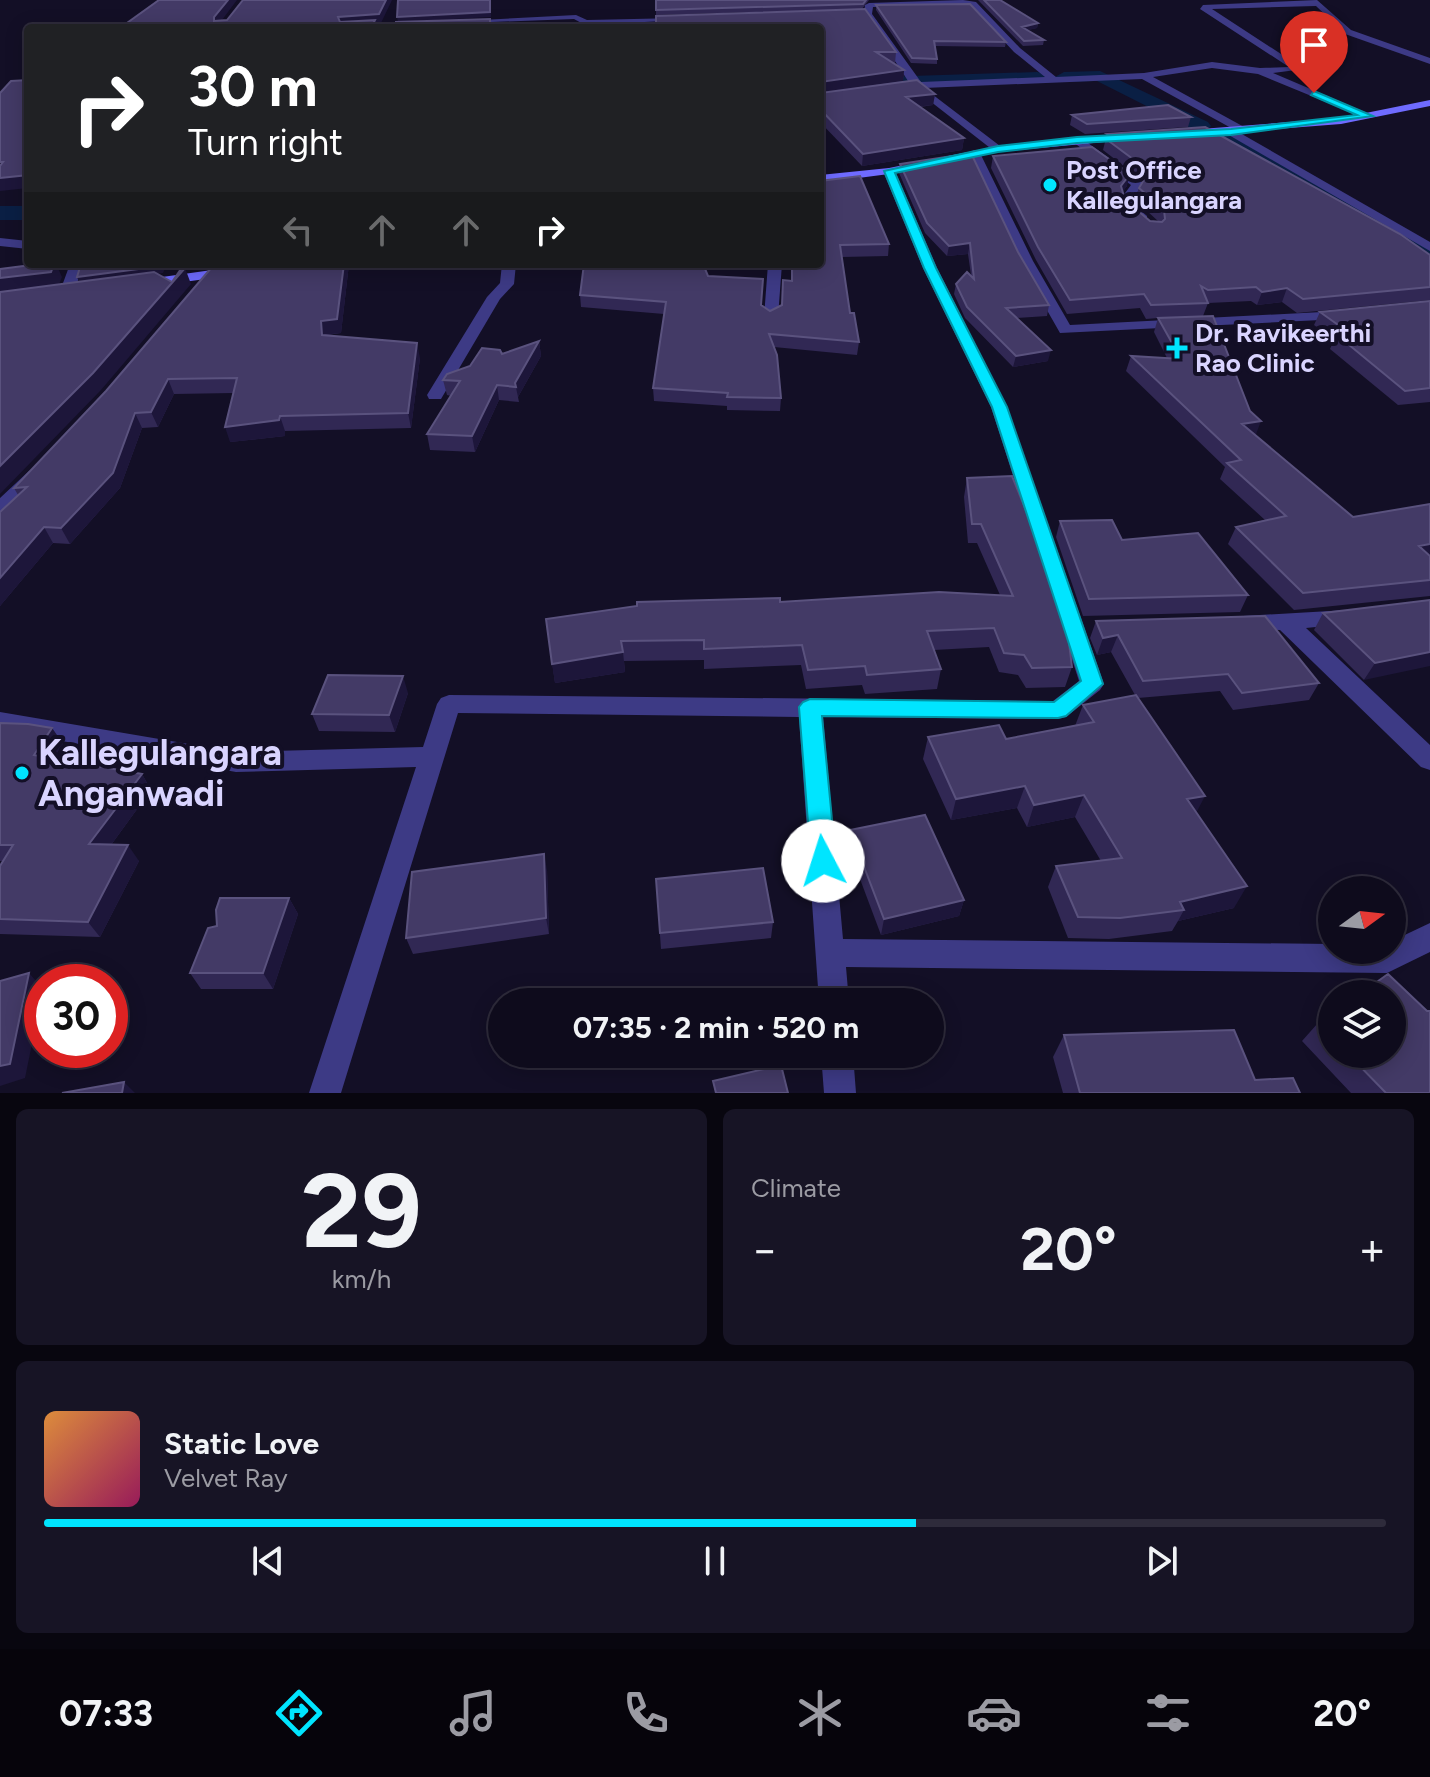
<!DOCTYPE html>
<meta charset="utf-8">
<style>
:root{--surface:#0e0b1c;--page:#171425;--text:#f1f3f6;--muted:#9b9ba3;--line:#2e2b3b;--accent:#00e5ff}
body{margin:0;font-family:Figtree,sans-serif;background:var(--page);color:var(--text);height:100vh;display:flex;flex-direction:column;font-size:30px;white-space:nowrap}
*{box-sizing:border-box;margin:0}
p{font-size:26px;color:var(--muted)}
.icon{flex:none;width:44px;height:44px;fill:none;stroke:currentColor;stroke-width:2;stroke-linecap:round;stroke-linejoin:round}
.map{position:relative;height:1093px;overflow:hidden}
.sheet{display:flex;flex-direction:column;gap:16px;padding:16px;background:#08060f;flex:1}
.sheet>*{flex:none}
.banner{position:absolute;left:24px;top:24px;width:800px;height:244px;border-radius:8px;box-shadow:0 4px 20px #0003,0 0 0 2px var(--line);background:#202124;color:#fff;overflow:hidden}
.needle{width:52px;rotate:75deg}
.tools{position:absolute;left:1318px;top:876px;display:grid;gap:16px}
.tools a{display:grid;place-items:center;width:88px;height:88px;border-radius:50%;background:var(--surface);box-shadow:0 4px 20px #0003,0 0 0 2px var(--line);font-size:40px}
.speed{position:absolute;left:24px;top:964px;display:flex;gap:16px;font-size:40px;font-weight:700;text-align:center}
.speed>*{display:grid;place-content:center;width:104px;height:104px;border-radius:50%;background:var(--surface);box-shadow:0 4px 20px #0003,0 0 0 2px var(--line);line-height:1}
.speed .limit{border:12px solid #d22;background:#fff;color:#111}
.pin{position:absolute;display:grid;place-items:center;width:68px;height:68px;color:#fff;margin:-82px -34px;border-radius:50% 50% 50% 0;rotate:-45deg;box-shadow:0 0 8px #0007}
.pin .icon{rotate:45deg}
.me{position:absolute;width:88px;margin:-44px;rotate:355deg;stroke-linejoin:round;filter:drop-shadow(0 0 6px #0008)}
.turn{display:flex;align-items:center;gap:28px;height:168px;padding:0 32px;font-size:36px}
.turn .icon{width:104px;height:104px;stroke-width:2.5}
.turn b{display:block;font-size:56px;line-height:68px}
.lanes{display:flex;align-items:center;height:76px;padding:0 32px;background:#0003;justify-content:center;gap:40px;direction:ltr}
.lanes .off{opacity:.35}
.big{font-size:60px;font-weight:700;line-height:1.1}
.sheet .tile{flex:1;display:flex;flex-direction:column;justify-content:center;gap:12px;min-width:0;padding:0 28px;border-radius:12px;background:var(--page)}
.sheet .dial{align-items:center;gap:0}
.dial b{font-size:104px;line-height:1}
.song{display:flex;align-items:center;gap:24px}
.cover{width:96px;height:96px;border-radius:12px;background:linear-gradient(135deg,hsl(30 70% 55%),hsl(330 70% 35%))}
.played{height:8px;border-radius:4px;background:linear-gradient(90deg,var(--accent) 65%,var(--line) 65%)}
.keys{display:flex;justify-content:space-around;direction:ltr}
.heat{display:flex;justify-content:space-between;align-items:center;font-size:44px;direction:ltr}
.sheet .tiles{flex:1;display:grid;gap:16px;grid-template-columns:1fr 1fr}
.tile:last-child{grid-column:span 2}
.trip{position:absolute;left:488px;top:988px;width:456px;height:80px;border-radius:40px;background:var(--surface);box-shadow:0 4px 20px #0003,0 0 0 2px var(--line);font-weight:700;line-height:80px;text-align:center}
.tab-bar{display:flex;height:128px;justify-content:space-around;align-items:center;background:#06040b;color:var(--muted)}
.tab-bar .icon{width:56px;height:56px}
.tab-bar .active{color:var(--accent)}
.tab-bar b{font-size:36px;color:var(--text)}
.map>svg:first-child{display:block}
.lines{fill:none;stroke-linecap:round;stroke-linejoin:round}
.canal{fill:#0a1f44;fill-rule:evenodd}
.minor{fill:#3d3a85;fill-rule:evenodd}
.secondary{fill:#6f6bff;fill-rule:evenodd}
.wall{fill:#312854}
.shaded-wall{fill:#1d163a}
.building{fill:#433a66;stroke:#5a527e;stroke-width:2}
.route{fill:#00e5ff;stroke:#0095a6;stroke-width:2}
.poi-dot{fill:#00e5ff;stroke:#130f26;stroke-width:3}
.labels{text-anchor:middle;stroke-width:8;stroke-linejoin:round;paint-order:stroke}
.far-poi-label{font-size:26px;font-weight:bold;fill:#d9d4ff;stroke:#130f26;text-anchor:start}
.near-poi-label{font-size:36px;font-weight:bold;fill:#d9d4ff;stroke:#130f26;text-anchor:start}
</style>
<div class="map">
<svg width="1430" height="1093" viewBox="0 0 1430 1093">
<rect width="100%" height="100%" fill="#130f26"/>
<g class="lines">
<path class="canal" d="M1100,71L1208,122L1211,126L1208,130H1194L1097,81L1064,82L1055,77L1064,72Z
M1037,72L1043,73L1046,77L1043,81L820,89V79Z
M1218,129L1304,170L1430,244V263L1421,260L1288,180L1211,139L1208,135Z
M0,206H28V220H0Z"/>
<path class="minor" d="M963,0L976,2L1020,48L1056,77L1144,73L1212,62L1260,68L1289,67L1200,9L1203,5L1317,0L1351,30L1430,58V64L1345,34L1316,6L1212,9L1304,69L1273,73L1374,116L1365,118L1258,74L1212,68L1153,77L1246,128V132L1240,133L1430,242V251L1227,134V130L1233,129L1142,79L924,88L1004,149L994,151L912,87L864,14L865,5L869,3ZM971,6L1014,52L1045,77L921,82L872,14L873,7Z
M576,15L587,20L680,18L684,20L585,25L574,19L466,23L462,21Z
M425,21L422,25L342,28L346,26Z
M1073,138H1081L1141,181L1143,184L1132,200L1134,205L1147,216V222H1139L1124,210L1120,200L1131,185L1073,142Z
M974,150L980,153L1033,261L1070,325L1341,311L1348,315L1341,319L1060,333L1019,261L968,153Z
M889,168L895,171L937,268L1007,407L1104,684L1100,690L1066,717L1058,719L823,717L843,939L1332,944V950H1392V941L1430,923V952L1387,973L846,967L849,1002H819L799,717L458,713L341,1093H309L416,767L236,772L0,730V712L236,752L423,747L437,704L441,698L449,695L1053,701L1079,681L991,407L923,268L883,171Z
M0,238L28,241V249L0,246Z
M70,264H84L73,294L66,298L59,294Z
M502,264H516L514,284L500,299L441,399H429L427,395L487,297L500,283Z
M768,264H782L778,317L771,321L764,317Z
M36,469L45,475L43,479L7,513L0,515V498L29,471Z
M1347,610L1355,613L1358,618L1355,623L1306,628L1430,745V770L1421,767L1280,630L1235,629L1232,624L1235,619L1243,616Z
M821,1054H853L856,1093H824Z"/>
<path class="secondary" d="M1430,100V106L1341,124L1188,136L1183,133L1188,130L1341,118Z
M1132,134L1136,135V139L998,152L889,174L820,183V175L889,168L998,146Z
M255,264H292L285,268L162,285L155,281L162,277Z"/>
</g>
<path class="wall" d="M656,0H869L862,9L656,15Z
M978,0H1000L1038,23L1037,28L1027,30L1044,40L1043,45L1023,46Z
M876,5L1006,42L1005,47L935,46L937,59V64L911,63L876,10Z
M865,9L896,52L895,63H893L904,70L903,81L837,91L917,80L935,94L933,105L920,107L964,138L962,150L862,166L820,122V28H610V26L656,23V16Z
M1072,115L1191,117L1188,127L1085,134L1070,125Z
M1107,134L1430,255V300L1297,313L1282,302L1257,305L1251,301L1208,303L1203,316L1255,435L1353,517L1430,504V596L1294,610L1228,544L1236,527L1265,520L1220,479L1225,467L1126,371L1131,356L1167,358L1154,332L1158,318L1146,319L1140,308L1067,314L1036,260L991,168L993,156L1127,186L1122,192L1125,200L1150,221H1158L1135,200L1139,188L1143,181L1103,150Z
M900,164L1018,252L1049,305L1047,316L1017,318L1048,361L1013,367L965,318L954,294L956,284L971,275L968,254L947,256L925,233L899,173Z
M820,181L889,244L888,256L842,257L850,313L859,342L857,355L774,347L781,398L780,411L727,410V406L654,401L653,388L664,314L581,307L580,295L708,276L762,305L770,311L782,305L791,281V264H820Z
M234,264H349L341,333L327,335L420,358L411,428L285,431V436L230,442L233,393L174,394L158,427L142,428L120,488L70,544L53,543L0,606V512L18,495L14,488Z
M1430,301V402L1398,405L1330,349L1334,340L1314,325L1320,312Z
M539,341L541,356L518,397L519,402L499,400L475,452L430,450L427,434L451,396L447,395L443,380L502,354Z
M967,478L1070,658L1072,667L1065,687L1026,688L1018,675L999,672L989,647L934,650L941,669L937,689L865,694L862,685L806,689L801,665L704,669V660L624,661L625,672L555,683L546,619L780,602L1000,595L977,543H968L964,497Z
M1060,521L1122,540L1248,595L1240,612L1083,616L1056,537Z
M1430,600L1364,680L1314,630L1323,613Z
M1096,621L1319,683L1309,700L1233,710L1220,691L1138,698L1196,812L1234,908L1178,921L1172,931L1109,939L1068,938L1048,887L1056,866L1101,861L1075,817L1027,827L1017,808L951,820L923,759L928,737L1006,739L1075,726L1083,705L1135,695L1111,652L1097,655L1090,638Z
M408,693L395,732L319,731L312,714Z
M0,723L52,728L63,744L53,758L142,774L151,790L111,845L139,861L100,937L0,934V866L3,861H0Z
M850,830L964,900L959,916L881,935L848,847Z
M547,870L549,934L413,954L406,938Z
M656,879L773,922L771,938L661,949Z
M289,898L298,914L273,989H201L190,973L217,926Z
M1427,1011L1430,1093H1351L1302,1041L1318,1023L1332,1013V1054H1392Z
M1064,1035L1255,1080L1300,1093H1063L1053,1057Z"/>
<path class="shaded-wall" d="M228,0H237L216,28L214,17Z
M386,0H392L381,23H376L377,28L340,26L338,17Z
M491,0V17L398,22L397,17Z
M1038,23L1037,28L1021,32L1022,27Z
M904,70L903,81L820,93V82Z
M935,94L933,105L905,108L906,97Z
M964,138L962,150L862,166L863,154Z
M1130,174L1127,186L1118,198L1121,186Z
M28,175V188L0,191V178Z
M970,243L968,254L947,256L949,246Z
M56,264L62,277L58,287L0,295V278Z
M162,264H167L163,273L80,284L77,277Z
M194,264H231L196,269Z
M344,264H349L341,333L322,335L321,321Z
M185,268L191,284L101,390L0,494V466Z
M1287,288L1282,302L1257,305L1262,292Z
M539,341L541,356L518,397L515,383Z
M417,343L420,358L411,428L408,413Z
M1051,350L1048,361L1013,367L1016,356Z
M168,379L174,394L158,427L151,412Z
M497,385L499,400L475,452L472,436Z
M135,413L142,428L120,488L70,544L61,528Z
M280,416L285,431V436L230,442L225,427Z
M1261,421L1255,437L1242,424Z
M44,527L53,543L0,606V578Z
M1430,544V559L1419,546Z
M1118,635L1111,652L1097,655L1103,638Z
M1076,641L1069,661V643Z
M623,652L625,672L555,683L552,664Z
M1430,652V666L1364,680L1375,663Z
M403,676L408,693L395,732L389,715Z
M52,728L63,744L45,771L34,755Z
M142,774L151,790L100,860L89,844Z
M1025,786L1017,808L951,820L956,799Z
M1084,795L1075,817L1027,827L1034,805Z
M1205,796L1194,817L1187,799Z
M128,845L139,861L100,937L88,922Z
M544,854L547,870L549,934L546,918Z
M1247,886L1234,908L1178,921L1184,910L1180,902Z
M289,898L298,914L273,989L263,973Z
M964,900L959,916L881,935L884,919Z
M29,973L42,988V995L25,1078L0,1086V1066Z
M124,1082L135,1093H122Z"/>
<path class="building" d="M159,0H228L214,17V21L227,20L243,0H386L379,14L338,17L340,22L375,20L371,28H120Z
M398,0H490V12L397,17Z
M656,0H866L863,4L656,10Z
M984,0H1000L1038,23L1022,27L1044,40L1024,41Z
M970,4L1006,42L934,41L937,59L912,58L876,5Z
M865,9L896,52H876L904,70L820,82V84V28H612L610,26L656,23V16Z
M490,19V28H396V22Z
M28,80V175L0,178V166L3,162H0V93L11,81Z
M917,80L935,94L906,97L964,138L863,154L820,109V93Z
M1168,105L1191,117L1087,124L1072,115Z
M1205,127L1400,234L1430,255V287L1303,299L1287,288L1262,292L1256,287L1208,290L1201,286L1208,303L1151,305L1144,294L1070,300L1038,247L993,156L1092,147L1130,174L1121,186L1125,200L1150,221L1162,222L1165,219L1164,210L1139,188L1149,171L1106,139L1114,138L1107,134Z
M971,153L1018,252L1049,305L1006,308L1051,350L1016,356L967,307L956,284L967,272L974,279L970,243L949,246L927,223L900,164Z
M860,176L889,244L840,245L850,313H854L859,342L769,334L777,355L781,398L727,397L728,393L653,388L666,302L580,295L584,264H703L708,276L763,279L761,305L770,311L782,305L783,280L792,281V264H820V181Z
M39,264H54L51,272L0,278V269Z
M89,264H162L161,266L77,277L80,267Z
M234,264H344L337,319L321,321L322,335L417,343L408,413L280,416L279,420L225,427L237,378L168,379L151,412L135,413L113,473L61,528L44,527L0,578V512L27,487L14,488L106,391L212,267Z
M185,268L93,373L0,466V292L154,272L172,282L181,269Z
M1430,301V388L1405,391L1337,335L1348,332L1320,312Z
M1213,316L1250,411L1261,421L1242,424L1353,517L1430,504V544L1419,546L1430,556V580L1303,593L1236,527L1286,516L1227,463L1241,460L1131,356L1181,359L1158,318Z
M539,341L515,383L516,387L497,385L472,436L427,434L460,381L443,380L447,374L470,366L482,348L500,350L502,354Z
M1012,476L1029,518H1035L1076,641L1069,643L1072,667L1032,668L1024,655L1004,653L994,628L927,631L941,669L867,675L865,666L808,670L802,645L704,649V640L621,641L623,652L552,664L546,619L637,606V602L780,598V602L939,592L1013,596L981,524H972L967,478Z
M1112,520L1122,540L1198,533L1248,595L1089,599L1060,521Z
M1430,600V652L1375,663L1323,613Z
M1265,616L1319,683L1242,693L1228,674L1143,681L1118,635L1103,638L1096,621Z
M328,675L403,676L389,715L312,714Z
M1136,695L1205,796L1187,799L1247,886L1180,902L1184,910L1120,918L1078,917L1056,866L1122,858L1084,795L1034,805L1025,786L956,799L928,737L999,725L1006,739L1094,722L1083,705Z
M0,723L28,724L52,728L34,755L142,774L89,844L128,845L88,922L0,919V866L13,845H0Z
M925,815L964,900L884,919L850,830Z
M544,854L546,918L406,938L412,872Z
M763,868L773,922L660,933L656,879Z
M220,898H289L263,973H190L208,928L217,926L216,910Z
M29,973L10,1064L0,1066V981Z
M1388,974L1427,1011H1430V1093H1386L1348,1054H1392V994H1360Z
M1332,1013V1037L1318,1023Z
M1234,1030L1255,1080L1293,1078L1300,1093H1080L1064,1035Z
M781,1065L788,1093H716L713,1081Z
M124,1082L122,1093H62Z"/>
<path class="route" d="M1314,91L1373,116L1231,135L1077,143L998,152L895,173L936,268L1007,407L1103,684L1066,716L1058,718L822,716L836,861L832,869L823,872L814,869L811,861L799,707L803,702L810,699L1054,702L1081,681L992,407L924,268L884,171L998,146L1077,137L1231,129L1357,115L1311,95Z"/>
<g class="poi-dot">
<circle cx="1050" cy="185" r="8"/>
<path d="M1173 336h8v8h8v8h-8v8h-8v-8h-8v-8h8z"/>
<circle cx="22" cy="773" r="8"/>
</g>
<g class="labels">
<g class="far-poi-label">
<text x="1066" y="179">Post Office<tspan x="1066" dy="30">Kallegulangara</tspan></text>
<text x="1195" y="342">Dr. Ravikeerthi<tspan x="1195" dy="30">Rao Clinic</tspan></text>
</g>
<g class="near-poi-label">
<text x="38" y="765">Kallegulangara<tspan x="38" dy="41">Anganwadi</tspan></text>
</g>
</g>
</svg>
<div class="tools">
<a><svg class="needle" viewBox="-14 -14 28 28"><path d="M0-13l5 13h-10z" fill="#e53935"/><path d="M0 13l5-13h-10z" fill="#9b9ba3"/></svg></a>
<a><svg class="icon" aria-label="layers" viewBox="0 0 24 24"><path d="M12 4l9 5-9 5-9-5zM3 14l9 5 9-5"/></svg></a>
</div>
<div class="speed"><div class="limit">30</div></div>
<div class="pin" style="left:1314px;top:93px;background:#d93025"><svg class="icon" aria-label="arrive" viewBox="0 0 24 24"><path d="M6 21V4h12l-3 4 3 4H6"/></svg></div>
<svg class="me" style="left:823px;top:861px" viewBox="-20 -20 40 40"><circle r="19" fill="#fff"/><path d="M0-13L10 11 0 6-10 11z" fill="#00e5ff"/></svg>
<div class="trip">07:35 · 2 min · 520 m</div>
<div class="banner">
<div class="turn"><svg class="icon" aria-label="right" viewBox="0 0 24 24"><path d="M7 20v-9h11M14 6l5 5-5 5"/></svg><div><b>30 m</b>Turn right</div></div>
<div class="lanes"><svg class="icon off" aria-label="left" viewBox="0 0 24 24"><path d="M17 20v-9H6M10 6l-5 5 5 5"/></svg><svg class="icon off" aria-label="ahead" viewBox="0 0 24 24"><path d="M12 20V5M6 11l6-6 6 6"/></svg><svg class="icon off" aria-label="ahead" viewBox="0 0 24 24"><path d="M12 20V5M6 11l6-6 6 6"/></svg><svg class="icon" aria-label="right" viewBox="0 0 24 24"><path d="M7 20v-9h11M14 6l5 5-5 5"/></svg></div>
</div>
</div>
<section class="sheet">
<div class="tiles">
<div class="tile dial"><b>29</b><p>km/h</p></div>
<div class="tile"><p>Climate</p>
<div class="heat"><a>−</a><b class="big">20°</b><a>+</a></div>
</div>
<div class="tile">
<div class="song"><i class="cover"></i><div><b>Static Love</b><p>Velvet Ray</p></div></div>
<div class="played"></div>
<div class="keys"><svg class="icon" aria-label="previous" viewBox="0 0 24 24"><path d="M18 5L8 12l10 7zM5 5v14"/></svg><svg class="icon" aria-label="pause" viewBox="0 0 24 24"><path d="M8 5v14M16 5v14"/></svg><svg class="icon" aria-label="next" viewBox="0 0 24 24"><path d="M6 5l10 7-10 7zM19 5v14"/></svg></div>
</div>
</div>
</section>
<nav class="tab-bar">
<b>07:33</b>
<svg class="icon active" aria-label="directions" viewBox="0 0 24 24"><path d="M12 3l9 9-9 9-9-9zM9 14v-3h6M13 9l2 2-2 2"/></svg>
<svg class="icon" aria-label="music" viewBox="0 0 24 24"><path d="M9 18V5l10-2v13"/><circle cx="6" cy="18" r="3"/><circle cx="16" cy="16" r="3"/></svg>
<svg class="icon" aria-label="phone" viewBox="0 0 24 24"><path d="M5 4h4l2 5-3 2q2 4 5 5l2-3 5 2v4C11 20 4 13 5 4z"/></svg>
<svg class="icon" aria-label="climate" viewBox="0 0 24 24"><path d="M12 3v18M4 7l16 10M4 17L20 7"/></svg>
<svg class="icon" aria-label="car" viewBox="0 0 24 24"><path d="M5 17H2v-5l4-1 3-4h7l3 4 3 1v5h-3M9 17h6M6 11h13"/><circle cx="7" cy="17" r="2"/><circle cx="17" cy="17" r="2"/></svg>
<svg class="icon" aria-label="filters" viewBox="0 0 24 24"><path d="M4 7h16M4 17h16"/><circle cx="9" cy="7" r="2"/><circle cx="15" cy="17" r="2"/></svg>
<b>20°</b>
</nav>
